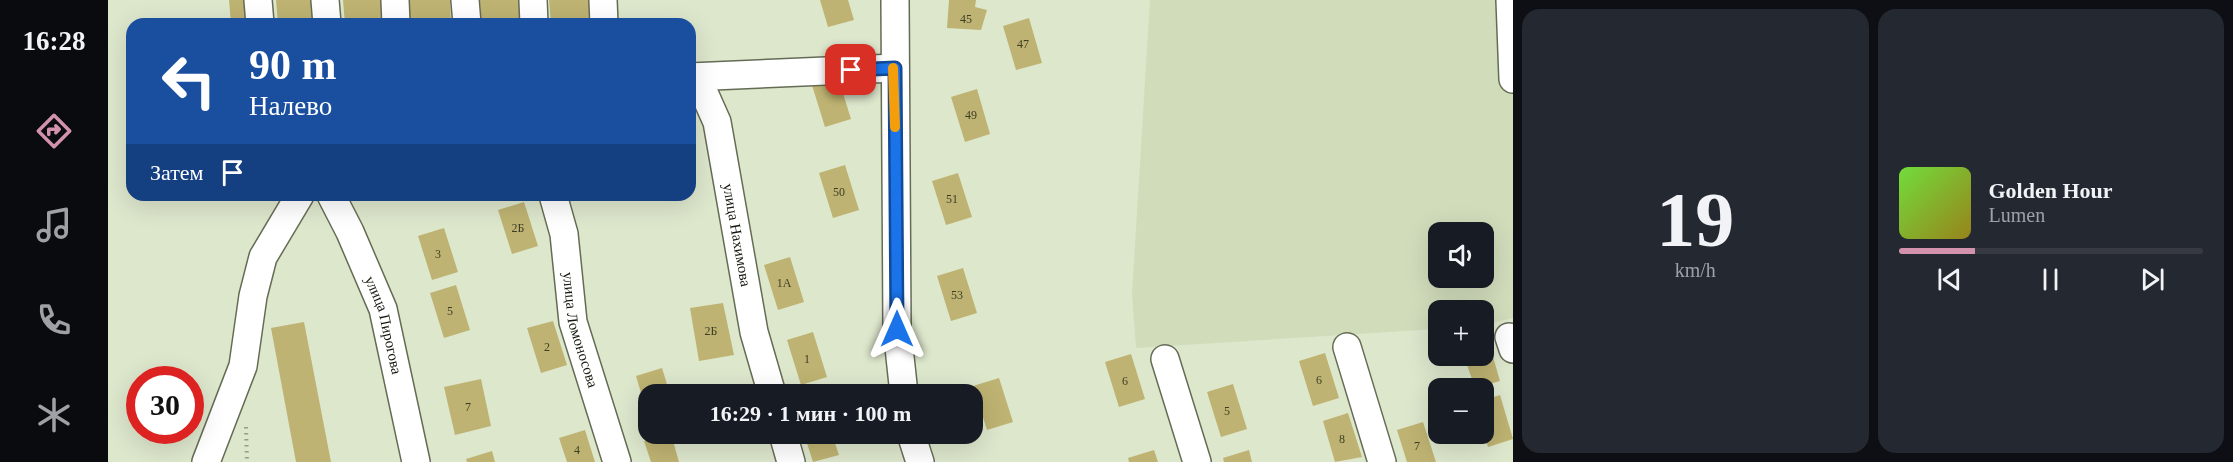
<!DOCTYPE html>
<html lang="ru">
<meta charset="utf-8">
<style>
:root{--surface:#171b24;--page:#242831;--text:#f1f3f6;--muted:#9ea1a6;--line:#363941;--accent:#d292ac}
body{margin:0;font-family:Georgia,serif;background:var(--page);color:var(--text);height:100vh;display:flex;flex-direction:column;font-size:22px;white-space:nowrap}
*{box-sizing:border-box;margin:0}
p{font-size:20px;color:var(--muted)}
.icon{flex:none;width:33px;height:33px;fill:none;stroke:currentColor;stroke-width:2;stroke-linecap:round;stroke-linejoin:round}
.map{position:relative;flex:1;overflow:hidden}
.drawer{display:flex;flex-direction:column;gap:9px;padding:9px;background:#0d0f14;width:720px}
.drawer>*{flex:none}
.top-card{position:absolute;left:18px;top:18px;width:570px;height:183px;border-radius:18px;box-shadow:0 6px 24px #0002;background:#1a4fa0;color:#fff;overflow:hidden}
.fabs{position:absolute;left:1320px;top:222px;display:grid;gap:12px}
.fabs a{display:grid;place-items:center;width:66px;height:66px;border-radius:12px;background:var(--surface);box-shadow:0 6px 24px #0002;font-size:30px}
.speed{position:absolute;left:18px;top:366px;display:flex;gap:12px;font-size:30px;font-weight:700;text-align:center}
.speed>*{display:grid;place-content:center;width:78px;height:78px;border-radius:50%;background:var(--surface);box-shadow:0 6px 24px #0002;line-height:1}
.speed .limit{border:9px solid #d22;background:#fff;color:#111}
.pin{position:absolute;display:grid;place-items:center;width:51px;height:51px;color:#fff;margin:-26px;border-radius:12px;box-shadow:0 3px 9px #0006}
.me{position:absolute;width:66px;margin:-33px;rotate:0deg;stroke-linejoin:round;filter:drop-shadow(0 0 4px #0008)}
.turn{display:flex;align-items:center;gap:21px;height:126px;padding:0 24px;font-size:27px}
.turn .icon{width:78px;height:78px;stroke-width:2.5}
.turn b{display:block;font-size:42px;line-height:51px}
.then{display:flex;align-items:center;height:57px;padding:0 24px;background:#0003;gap:12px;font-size:22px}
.drawer .card{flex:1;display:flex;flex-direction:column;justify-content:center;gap:9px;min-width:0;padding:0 21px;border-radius:18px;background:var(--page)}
.drawer .dial{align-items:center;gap:0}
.dial b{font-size:78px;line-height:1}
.song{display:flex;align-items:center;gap:18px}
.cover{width:72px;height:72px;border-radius:9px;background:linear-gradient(135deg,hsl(100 70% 55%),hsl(50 70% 35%))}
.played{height:6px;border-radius:3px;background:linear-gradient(90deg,var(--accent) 25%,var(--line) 25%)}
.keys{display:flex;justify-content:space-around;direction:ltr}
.drawer .tiles{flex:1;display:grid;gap:9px;grid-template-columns:repeat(2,1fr)}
.trip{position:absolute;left:530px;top:384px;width:345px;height:60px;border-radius:18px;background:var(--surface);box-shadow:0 6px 24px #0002;font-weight:600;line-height:60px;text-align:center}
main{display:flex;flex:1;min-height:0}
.dock{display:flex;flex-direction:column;width:108px;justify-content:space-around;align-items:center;background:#090b0e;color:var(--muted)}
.dock .icon{width:42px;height:42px}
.dock .selected{color:var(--accent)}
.dock b{font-size:27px;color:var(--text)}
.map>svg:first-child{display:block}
.built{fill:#d1dcbb;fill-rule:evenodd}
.building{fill:#beb372}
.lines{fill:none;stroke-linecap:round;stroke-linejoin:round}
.minor-casing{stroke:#656c55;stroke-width:30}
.path{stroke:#959c87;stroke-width:4;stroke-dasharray:1.5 4.5;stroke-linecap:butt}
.minor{stroke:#fff;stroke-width:27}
.route-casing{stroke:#114b97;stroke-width:15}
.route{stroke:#1a73e8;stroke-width:10}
.slow{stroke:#f59e0b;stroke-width:10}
.labels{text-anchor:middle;stroke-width:6;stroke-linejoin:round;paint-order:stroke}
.number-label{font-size:12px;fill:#3e3e26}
.street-label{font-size:15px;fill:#14170d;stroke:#fff}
</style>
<main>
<nav class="dock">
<b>16:28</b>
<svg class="icon selected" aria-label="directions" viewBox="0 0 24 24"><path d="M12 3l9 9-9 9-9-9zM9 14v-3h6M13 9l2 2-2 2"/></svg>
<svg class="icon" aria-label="music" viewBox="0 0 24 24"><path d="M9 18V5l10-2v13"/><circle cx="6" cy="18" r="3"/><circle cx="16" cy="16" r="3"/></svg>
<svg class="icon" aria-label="phone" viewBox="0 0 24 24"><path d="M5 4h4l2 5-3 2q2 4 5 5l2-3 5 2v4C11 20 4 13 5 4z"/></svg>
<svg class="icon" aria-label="climate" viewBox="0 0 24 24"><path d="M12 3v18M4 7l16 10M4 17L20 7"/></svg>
</nav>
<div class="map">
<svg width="1405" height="462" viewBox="0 0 1405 462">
<rect width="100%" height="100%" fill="#dde7cc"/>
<path class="built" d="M1042,0H1405V318L1376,325V310H1330V329L1028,348L1024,294ZM1330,232H1376V278H1330Z"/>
<path class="building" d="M121,0H142L144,24H123Z
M168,0H210L212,24H170Z
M235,0H273L275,24H237Z
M301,0H342L343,24H302Z
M372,0H414L415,24H373Z
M441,0H483L484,24H443Z
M712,0H740L746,20L720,27Z
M841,0H868L867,7L879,10L873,30L839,28Z
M921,18L934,63L908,70L895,26Z
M729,74L743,119L717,127L703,82Z
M869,89L882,134L857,142L843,97Z
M737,165L751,210L725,218L711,173Z
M850,173L864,217L838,225L824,181Z
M416,202L430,246L404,254L390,210Z
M336,228L350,272L324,280L310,236Z
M682,257L696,302L670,310L656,265Z
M855,268L869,313L843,321L829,276Z
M348,285L362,330L336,338L322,293Z
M615,303L626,355L591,361L582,308Z
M445,321L459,365L433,373L419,328Z
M196,322L223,462H188L163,328Z
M705,332L719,377L693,385L679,340Z
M1379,336L1392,381L1367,388L1356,356H1376V337Z
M1217,353L1231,398L1205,406L1191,361Z
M1023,354L1037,399L1011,407L997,362Z
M554,368L562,394H540L539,413L528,376Z
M891,378L905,422L879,430L865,386Z
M373,379L383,426L347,435L336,387Z
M1125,384L1139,429L1113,437L1099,392Z
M639,386L641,394H614Z
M1392,395L1405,439L1380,447L1376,434V400Z
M1240,413L1254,457L1227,462L1215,421Z
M1315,422L1328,462H1299L1289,430Z
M477,430L487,462H459L451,438Z
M563,434L571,462H543L536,441Z
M696,434H724L731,455L705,462Z
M1046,450L1050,462H1021L1020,458Z
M1141,450L1144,462H1116L1115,458Z
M384,451L387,462H359L358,459Z"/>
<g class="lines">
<g class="minor-casing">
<g id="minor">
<path d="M150,0L152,24"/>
<path d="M217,0L219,24"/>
<path d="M287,0L288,24"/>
<path d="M357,0L359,24"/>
<path d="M425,0L426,24"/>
<path d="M495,0L496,24"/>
<path d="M787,0L789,329L796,394"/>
<path d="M1402,0L1405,79"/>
<path d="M582,77L787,68"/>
<path id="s1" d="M589,77L609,122L646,332L664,394"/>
<path id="s2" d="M223,195L242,232L275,309L308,462"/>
<path id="s3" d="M445,195L456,234L465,322L509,462"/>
<path d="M1401,337L1405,349"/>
<path d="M1239,347L1274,462"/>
<path d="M1057,359L1089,462"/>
<path d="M675,434L683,462"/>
<path d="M803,434L812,462"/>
<path d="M98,462L135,366L145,296L155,257L192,195"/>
</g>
</g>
<path class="path" d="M138,427L139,462"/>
<use href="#minor" class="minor"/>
</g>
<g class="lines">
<g class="route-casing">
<path id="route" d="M743,70L787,68L789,329"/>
</g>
<use href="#route" class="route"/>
<path class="slow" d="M785,68L787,127"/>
</g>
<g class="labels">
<g class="number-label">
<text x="858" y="23">45</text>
<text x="915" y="48">47</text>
<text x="863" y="119">49</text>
<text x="731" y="196">50</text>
<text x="844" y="203">51</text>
<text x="410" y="232">2Б</text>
<text x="330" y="258">3</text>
<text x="676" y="287">1А</text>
<text x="849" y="299">53</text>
<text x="342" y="315">5</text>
<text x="603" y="335">2Б</text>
<text x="439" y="351">2</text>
<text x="699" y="363">1</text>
<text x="1211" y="384">6</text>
<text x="1017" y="385">6</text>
<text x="360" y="411">7</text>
<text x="1119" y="415">5</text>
<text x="1234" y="443">8</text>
<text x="1309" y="450">7</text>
<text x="469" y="454">4</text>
</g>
<g class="street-label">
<text dy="5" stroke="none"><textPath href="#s1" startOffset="164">улица Нахимова</textPath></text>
<text dy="5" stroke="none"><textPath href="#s2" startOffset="141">улица Пирогова</textPath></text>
<text dy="5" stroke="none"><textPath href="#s3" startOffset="138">улица Ломоносова</textPath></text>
</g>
</g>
</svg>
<div class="fabs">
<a><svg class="icon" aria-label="sound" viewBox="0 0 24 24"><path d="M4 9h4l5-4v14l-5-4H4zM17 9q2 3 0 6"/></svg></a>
<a>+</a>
<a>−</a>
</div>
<div class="speed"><div class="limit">30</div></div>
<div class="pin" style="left:743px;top:70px;background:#d93025"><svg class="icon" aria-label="arrive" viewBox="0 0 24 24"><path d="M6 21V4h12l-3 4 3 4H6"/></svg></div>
<svg class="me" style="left:789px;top:329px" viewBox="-20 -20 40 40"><path d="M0-17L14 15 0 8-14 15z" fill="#1a73e8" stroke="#fff" stroke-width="4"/></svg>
<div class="trip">16:29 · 1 мин · 100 m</div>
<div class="top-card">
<div class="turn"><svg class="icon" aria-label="left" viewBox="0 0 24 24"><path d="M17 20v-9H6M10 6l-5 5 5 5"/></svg><div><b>90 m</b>Налево</div></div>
<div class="then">Затем<svg class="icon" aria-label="arrive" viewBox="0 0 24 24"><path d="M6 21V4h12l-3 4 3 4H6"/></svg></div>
</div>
</div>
<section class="drawer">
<div class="tiles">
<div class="card dial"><b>19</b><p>km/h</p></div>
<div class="card">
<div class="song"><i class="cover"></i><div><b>Golden Hour</b><p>Lumen</p></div></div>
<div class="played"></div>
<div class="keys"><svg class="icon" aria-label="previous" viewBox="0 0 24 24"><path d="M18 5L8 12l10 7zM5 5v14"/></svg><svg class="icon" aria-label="pause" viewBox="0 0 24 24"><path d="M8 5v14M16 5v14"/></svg><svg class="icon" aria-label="next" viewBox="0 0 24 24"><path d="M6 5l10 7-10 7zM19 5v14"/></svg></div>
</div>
</div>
</section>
</main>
